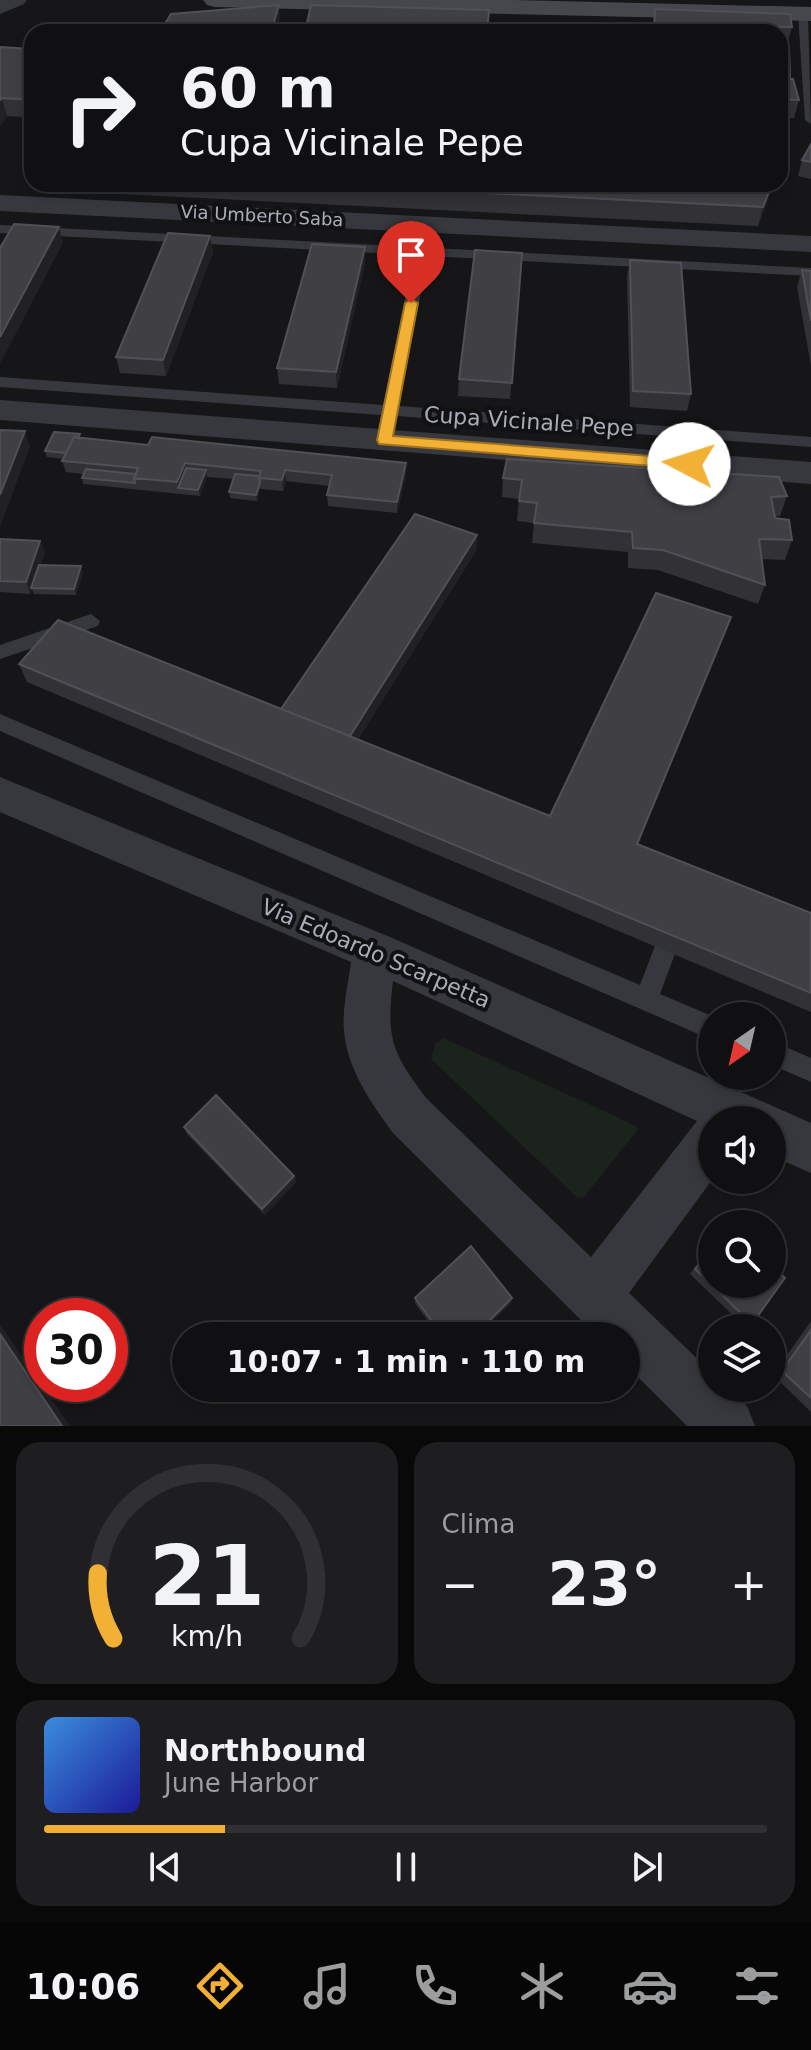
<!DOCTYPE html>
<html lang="it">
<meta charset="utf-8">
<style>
:root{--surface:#101012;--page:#1e1e20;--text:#f1f3f6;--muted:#9c9d9f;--line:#303032;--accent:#f2b134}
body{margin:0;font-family:"DejaVu Sans",sans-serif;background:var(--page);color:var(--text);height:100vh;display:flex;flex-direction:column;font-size:30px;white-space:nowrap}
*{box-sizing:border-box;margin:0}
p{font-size:26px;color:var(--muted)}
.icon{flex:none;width:44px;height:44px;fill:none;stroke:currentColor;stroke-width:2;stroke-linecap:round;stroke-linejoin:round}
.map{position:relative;height:1426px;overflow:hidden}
.side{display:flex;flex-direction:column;gap:16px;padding:16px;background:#09090a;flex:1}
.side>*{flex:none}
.top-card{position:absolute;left:24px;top:24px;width:764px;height:168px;border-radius:24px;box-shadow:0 4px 12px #0003,0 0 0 2px var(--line);background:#101012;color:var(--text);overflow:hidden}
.needle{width:52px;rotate:214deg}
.fabs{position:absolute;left:698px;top:1002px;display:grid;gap:16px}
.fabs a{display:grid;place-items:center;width:88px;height:88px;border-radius:50%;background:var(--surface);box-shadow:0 4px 12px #0003,0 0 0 2px var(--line);font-size:40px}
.speed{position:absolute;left:24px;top:1298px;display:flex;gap:16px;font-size:40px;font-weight:700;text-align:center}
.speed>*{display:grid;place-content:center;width:104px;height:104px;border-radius:50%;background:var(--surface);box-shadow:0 4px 12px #0003,0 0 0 2px var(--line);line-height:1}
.speed .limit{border:12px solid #d22;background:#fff;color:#111}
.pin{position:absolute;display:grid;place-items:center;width:68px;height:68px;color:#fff;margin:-82px -34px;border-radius:50% 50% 50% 0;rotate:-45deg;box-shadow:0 0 8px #0007}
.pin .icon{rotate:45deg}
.me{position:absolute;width:88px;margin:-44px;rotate:275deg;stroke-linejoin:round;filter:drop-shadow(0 0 6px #0008)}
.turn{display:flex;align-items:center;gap:28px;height:168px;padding:0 24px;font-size:36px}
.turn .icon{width:104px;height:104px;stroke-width:2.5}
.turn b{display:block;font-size:56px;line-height:68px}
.big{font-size:60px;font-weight:600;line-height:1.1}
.side .card{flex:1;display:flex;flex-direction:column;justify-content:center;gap:12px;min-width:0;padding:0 28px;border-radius:24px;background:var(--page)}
.side .dial{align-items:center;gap:0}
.dial svg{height:208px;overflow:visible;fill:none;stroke:var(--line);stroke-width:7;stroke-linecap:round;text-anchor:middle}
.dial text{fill:var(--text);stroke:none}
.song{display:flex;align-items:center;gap:24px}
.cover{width:96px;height:96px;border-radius:12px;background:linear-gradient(135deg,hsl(210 70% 55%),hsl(240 70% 35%))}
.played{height:8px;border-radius:4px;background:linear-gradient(90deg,var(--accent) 25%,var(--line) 25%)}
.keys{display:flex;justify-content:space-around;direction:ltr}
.heat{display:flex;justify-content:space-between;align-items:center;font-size:44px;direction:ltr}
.side .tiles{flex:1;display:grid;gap:16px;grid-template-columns:1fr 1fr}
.card:last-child{grid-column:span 2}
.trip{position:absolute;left:172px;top:1322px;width:468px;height:80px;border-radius:40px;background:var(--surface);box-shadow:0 4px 12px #0003,0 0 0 2px var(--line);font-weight:600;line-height:80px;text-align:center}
.dock{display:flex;height:128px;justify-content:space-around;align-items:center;background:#060607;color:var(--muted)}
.dock .icon{width:56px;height:56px}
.dock .selected{color:var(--accent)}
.dock b{font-size:36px;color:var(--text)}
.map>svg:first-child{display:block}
.green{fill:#1c231d}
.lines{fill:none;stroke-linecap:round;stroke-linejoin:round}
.lane{fill:#37383d;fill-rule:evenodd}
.street{fill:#37383d;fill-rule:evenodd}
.secondary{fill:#45474d;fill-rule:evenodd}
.wall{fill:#323236}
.shaded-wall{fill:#212124}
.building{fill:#3f3f44;stroke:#4f5156;stroke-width:2}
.route{fill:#f2b134;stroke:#9d7322;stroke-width:2}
.labels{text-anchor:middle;stroke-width:8;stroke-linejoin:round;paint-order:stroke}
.far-street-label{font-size:18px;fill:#a8adb8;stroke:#111113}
.street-label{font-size:22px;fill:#a8adb8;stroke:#111113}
</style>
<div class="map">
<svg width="811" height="1426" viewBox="0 0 811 1426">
<rect width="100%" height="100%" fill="#161618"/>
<path class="green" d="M443,1038L613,1115L639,1128L584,1197L578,1198L431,1059L435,1044Z"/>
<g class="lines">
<path class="lane" d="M803,11L808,14L811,124L805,120L798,14Z
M0,225L811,268V276L428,256L399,406L811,437V447L397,416L392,440L384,445L376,440L381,415L0,387V377L383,405L414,255L0,233Z
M91,614L100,621L98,626L0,659V645Z
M0,714L640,985L656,943L664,940L672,943L676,951L660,994L712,1016V1040L0,731Z
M772,1041L811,1058V1082L772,1065Z"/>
<path class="street" d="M0,0H27L24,4L0,14Z
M0,195L811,236V252L0,211Z
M0,400L811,462V484L0,420Z
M0,777L390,937L811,1123V1173L772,1156V1120H712V1180L629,1293L712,1373V1388H728L747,1406L755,1426H687L626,1365V1336H597L393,1133C372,1104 347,1069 344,1031C342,1009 348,985 351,962L0,812ZM393,981L697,1121L591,1257L427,1099C392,1053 386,1039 393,981Z"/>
<path class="secondary" d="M203,0H514L811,7V21L215,7L207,5Z"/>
</g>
<path class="wall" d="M655,9L792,27L787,45H780V32H652Z
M0,47L32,49V118L7,116L0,126Z
M780,47L790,77V79L799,100L794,118H780Z
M811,144V179L798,176L802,160Z
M98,184H774L758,226L100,193Z
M210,236L213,252L166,376L120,373L116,357Z
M365,247V263L337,388L279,384L277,368Z
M522,253L510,399L458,396L459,379Z
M630,260L691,394L687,411L630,407L627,276Z
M802,270L811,271V366L797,287Z
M81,438L406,475L397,513L328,506L327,495L329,486L286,481L283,491L260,489L257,501L230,498L229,492L233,479L207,477L200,496L83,484L82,478L83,474L66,472L62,461L63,459L47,457L45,451Z
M503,478L787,496L780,516H775L792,540L785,560L762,559L765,585L758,604L658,570L628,568V552L532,543L534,523L517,521L519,499L502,497Z
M477,535L476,551L358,739L550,816L724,636L638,844L811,913V1012L27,682L19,664L281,709Z
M0,539L40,541L45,552L40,565L83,572L76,595L34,594L32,589L30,594L0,592Z
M184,1127L294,1176L296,1182L265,1215L187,1134Z
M712,1245V1284L752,1324L746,1328L690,1274Z
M415,1298H512L511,1303L477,1336H439L415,1303Z
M811,1321V1412L773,1375Z"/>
<path class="shaded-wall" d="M279,5L280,19L276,32H271Z
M2,98L7,116L0,126V100Z
M772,184H774L758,226L763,207Z
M59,227L63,243L0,364V337Z
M210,236L213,252L166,376L163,360Z
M365,247V263L337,388L336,372Z
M25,431L30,447L0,527V495Z
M185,463L187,474L178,488L177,482Z
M406,463V475L397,513V502Z
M206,470L207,477L200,496L198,490Z
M285,470L286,481L283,491L282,480Z
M260,483V489L257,501L256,495Z
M477,535L476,551L350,753L349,739Z
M40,541L45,552L30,594L26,582Z
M81,566L83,572L76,595L74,589Z
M731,617L724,636L631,861L637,844Z
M294,1176L296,1182L265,1215L262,1209Z
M512,1298L511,1303L477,1336H474Z
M0,1324L70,1426H62L0,1334Z"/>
<path class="building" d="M279,5L271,32H160L171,14Z
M311,5L489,10L487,32H305Z
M655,9L790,14L792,27L737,26L738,32H654Z
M596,28V32H573L572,29Z
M0,47L32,49V100L2,98L0,100Z
M780,47H789L790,77H780Z
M780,79H793L799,100L780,99Z
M811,144V162L802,160Z
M780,151H784L780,162Z
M309,184H772L763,207Z
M14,224L59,227L0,337V248Z
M168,233L210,236L163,360L116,357Z
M312,244L365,247L336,372L277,368Z
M475,250L522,253L512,383L459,379Z
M630,260L681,263L691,394L633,391Z
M802,270L811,271V321Z
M0,430L25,431L0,495Z
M54,432L80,434L78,438L74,437L66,453L45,451Z
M74,437L148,445L152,437L406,463L397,502L327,495L332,475L285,470L282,480L259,478L261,471L185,463L177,482L134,478L138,468L62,461Z
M507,459L779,477L787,496L771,497L775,518L789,520L792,540L759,539L765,585L663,550L633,548L632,532L534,523L537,503L519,501L522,480L503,478Z
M186,468L206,470L198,490L178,488Z
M86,469L136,474L134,478L135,483L82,478Z
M235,474L259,476L260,483L256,495L229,492Z
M415,514L477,535L350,736L281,709Z
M0,539L40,541L26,582L0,581Z
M39,565L81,566L74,589L31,588Z
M656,593L731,617L637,844L811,913V993L19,664L58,620L550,816Z
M216,1095L294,1176L262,1209L184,1127Z
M471,1246L512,1298L474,1336H443L415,1298Z
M712,1247V1284H772V1266L785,1278L752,1324L695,1269Z
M811,1330V1398L782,1371Z
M0,1334L62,1426H0Z"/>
<path class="route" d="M411,299L418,303L393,436L689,459L697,464L689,469L379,444L377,440L405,303Z"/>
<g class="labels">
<g class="far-street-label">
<text transform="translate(262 216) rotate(3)" y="6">Via Umberto Saba</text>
</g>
<g class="street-label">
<text transform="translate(529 421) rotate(4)" y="8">Cupa Vicinale Pepe</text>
<text transform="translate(376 953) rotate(23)" y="8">Via Edoardo Scarpetta</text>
</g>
</g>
</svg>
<div class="fabs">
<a><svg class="needle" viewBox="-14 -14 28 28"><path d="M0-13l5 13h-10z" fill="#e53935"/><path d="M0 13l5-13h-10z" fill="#9c9d9f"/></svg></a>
<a><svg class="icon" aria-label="sound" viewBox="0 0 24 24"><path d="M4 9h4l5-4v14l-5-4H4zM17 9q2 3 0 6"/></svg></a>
<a><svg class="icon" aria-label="search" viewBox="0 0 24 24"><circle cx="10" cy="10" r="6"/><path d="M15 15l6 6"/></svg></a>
<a><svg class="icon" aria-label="layers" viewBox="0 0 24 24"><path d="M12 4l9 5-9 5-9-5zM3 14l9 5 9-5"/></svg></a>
</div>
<div class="speed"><div class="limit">30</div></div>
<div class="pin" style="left:411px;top:303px;background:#d93025"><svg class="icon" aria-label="arrive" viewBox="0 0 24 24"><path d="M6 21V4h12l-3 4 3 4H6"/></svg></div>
<svg class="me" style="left:689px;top:464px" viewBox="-20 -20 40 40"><circle r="19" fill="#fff"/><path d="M0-13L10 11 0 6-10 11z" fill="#f2b134"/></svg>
<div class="trip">10:07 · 1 min · 110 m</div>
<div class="top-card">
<div class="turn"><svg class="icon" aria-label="right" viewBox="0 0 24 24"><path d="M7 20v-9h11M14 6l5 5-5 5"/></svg><div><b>60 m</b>Cupa Vicinale Pepe</div></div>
</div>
</div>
<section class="side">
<div class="tiles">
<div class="card dial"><svg viewBox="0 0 100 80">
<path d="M14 69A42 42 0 1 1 86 69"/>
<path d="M14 69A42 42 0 0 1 8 44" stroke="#f2b134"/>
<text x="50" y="56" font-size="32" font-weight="700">21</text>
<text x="50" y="72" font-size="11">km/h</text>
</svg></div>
<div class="card"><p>Clima</p>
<div class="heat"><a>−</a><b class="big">23°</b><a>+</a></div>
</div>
<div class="card">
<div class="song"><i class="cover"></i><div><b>Northbound</b><p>June Harbor</p></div></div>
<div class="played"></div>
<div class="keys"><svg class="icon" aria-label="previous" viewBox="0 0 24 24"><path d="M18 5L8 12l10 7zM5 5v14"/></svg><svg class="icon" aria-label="pause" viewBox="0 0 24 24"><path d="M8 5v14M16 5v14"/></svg><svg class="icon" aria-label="next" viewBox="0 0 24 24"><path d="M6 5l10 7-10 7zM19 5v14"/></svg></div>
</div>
</div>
</section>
<nav class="dock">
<b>10:06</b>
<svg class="icon selected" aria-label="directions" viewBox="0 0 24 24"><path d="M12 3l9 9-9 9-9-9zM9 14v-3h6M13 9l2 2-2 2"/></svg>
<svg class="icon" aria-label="music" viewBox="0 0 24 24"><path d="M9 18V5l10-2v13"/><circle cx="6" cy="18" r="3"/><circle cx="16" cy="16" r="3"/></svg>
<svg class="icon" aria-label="phone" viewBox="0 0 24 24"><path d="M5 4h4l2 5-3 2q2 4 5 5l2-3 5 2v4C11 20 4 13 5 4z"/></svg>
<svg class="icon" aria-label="climate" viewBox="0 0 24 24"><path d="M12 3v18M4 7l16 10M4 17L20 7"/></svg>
<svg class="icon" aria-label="car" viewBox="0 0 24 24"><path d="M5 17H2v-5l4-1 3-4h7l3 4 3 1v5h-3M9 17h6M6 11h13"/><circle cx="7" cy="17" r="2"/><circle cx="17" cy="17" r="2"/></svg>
<svg class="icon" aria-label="filters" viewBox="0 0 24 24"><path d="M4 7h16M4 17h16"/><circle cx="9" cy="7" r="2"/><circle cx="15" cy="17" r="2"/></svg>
</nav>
